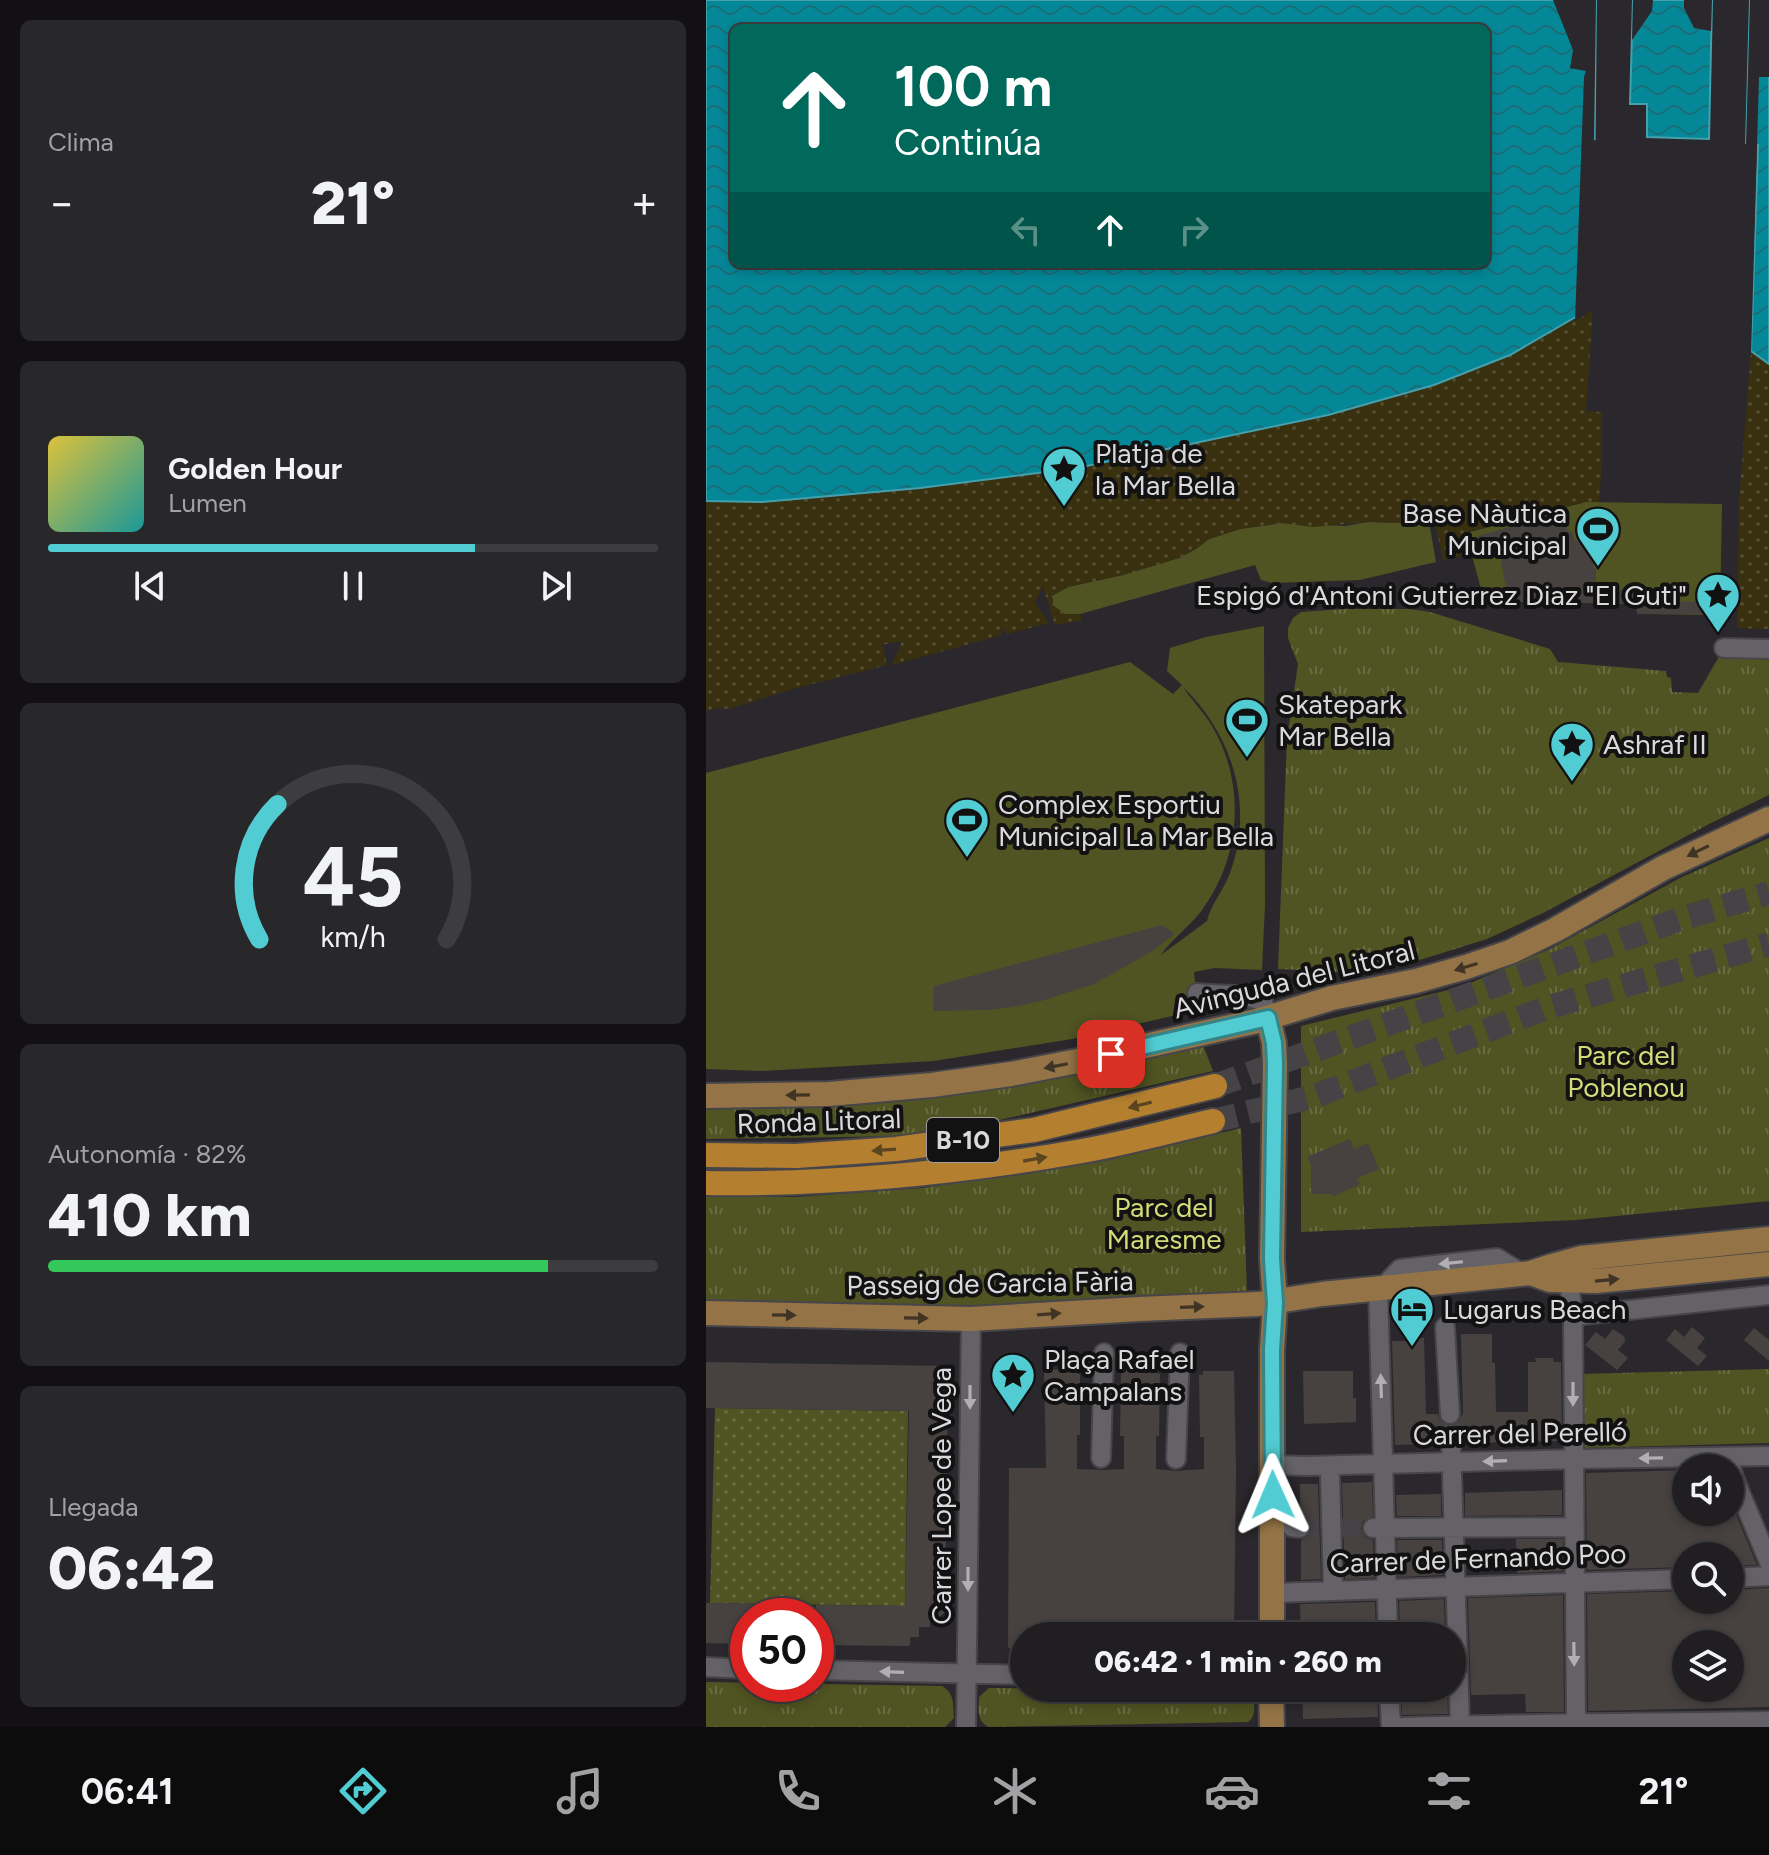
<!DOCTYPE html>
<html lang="es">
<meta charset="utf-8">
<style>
:root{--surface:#201e21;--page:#28272a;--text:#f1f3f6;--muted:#a2a2a5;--line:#3d3c3f;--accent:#51ccd2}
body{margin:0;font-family:Figtree,sans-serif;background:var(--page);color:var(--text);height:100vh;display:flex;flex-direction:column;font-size:30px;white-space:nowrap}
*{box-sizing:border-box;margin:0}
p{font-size:26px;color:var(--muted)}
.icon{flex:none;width:44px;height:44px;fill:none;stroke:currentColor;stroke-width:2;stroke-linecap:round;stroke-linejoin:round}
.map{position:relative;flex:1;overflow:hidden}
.drawer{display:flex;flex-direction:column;gap:20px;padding:20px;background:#121012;width:706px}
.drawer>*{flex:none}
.hud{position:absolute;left:24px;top:24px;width:760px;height:244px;border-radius:12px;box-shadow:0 4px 12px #0003,0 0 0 2px var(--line);background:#00695c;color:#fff;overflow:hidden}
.controls{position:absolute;left:966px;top:1454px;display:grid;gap:16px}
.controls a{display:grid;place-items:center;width:72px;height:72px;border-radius:50%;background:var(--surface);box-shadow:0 4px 12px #0003,0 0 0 2px var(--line);font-size:40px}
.speed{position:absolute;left:24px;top:1598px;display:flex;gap:16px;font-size:40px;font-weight:700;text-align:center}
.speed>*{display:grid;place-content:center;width:104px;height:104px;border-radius:50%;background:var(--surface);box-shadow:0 4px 12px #0003,0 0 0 2px var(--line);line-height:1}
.speed .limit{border:12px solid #d22;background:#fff;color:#111}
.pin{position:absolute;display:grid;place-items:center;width:68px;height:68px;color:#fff;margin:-34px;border-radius:16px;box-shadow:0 4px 12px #0006}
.me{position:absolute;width:88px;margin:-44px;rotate:359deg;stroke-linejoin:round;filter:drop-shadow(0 0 6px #0008)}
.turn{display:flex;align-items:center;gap:28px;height:168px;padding:0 32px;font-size:36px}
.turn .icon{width:104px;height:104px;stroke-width:2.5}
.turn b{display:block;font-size:56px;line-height:68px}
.lanes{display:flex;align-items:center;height:76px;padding:0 32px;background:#0003;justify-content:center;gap:40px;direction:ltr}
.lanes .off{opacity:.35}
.big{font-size:60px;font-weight:800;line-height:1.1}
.drawer .widget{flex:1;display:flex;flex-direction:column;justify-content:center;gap:12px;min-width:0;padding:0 28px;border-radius:12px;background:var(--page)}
.drawer .dial{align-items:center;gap:0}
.dial svg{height:208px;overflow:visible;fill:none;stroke:var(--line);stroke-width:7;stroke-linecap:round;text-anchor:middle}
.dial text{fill:var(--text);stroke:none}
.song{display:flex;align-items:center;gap:24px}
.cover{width:96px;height:96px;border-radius:12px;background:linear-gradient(135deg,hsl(50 70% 55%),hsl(180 70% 35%))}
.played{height:8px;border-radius:4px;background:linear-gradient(90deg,var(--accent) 70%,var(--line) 70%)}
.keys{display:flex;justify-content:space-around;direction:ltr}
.heat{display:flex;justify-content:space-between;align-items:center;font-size:44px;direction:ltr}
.charge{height:12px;border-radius:6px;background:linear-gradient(90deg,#34c759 82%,var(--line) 0)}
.trip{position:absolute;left:304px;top:1622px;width:456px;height:80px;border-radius:40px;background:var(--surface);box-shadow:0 4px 12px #0003,0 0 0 2px var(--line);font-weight:800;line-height:80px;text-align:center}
.tab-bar{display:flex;height:128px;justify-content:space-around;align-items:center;background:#0d0c0d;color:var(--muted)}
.tab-bar .icon{width:56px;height:56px}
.tab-bar .current{color:var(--accent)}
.tab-bar b{font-size:36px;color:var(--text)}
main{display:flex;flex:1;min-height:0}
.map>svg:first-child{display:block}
.grass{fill:#505422;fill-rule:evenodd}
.sand{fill:url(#sand-dots)}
.park{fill:url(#park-tufts)}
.garden{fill:url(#garden-dots)}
.water{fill:url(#water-waves);stroke:#44a0ac;stroke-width:2;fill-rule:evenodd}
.pier{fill:#2a282c}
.building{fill:#474240;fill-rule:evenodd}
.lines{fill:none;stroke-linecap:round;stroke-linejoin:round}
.minor-tunnel{stroke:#454346;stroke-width:18;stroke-dasharray:18 9;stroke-linecap:butt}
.highway-tunnel{stroke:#454346;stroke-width:24;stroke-dasharray:24 12;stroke-linecap:butt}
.minor-casing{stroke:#474549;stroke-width:22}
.major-casing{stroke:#474549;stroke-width:28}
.highway-casing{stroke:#474549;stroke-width:28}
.minor{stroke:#646266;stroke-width:18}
.major{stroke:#947446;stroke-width:24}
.highway{stroke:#b48030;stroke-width:24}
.oneway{fill:#403425}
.oneway2{fill:#5b4420}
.oneway3{fill:#b1afb3}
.route-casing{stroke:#358588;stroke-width:20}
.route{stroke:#51ccd2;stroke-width:14}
.labels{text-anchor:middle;stroke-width:8;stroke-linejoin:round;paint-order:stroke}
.shield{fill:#121213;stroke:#9f9da0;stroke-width:2}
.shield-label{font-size:26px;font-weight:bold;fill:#dbd9dc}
.poi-label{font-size:28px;fill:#dbd9dc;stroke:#121213;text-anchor:start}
.street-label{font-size:28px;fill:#dbd9dc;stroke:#121213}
.park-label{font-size:28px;fill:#d3dd77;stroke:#121213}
</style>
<main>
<section class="drawer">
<div class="widget"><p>Clima</p>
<div class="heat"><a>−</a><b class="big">21°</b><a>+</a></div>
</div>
<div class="widget">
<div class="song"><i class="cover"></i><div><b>Golden Hour</b><p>Lumen</p></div></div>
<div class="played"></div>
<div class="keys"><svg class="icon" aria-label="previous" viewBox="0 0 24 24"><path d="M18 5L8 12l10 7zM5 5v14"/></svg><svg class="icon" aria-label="pause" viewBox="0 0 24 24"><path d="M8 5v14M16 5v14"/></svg><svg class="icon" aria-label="next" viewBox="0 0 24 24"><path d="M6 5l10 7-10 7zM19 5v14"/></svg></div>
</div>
<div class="widget dial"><svg viewBox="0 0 100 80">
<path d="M14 69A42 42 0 1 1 86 69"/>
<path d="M14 69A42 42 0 0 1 21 17" stroke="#51ccd2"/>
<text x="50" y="56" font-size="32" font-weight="700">45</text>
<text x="50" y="72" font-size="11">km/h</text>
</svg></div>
<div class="widget"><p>Autonomía · 82%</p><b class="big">410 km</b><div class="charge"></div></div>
<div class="widget"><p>Llegada</p><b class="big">06:42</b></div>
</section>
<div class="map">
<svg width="1063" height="1727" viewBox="0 0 1063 1727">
<defs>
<pattern id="sand-dots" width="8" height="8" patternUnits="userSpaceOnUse" patternTransform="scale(2)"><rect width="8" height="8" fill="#393010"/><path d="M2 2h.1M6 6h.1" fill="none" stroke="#554d32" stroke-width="1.8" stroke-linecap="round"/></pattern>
<pattern id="park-tufts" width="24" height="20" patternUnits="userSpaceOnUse" patternTransform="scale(2)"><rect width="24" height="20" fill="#505422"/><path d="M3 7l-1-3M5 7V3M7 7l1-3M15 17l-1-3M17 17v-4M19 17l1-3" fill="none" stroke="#696c42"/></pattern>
<pattern id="garden-dots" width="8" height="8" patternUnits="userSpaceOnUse" patternTransform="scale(2)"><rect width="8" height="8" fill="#505422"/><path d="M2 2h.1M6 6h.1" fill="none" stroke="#696c42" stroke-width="1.8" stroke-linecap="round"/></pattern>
<pattern id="water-waves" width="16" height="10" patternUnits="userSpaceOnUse" patternTransform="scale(2)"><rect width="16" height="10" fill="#048797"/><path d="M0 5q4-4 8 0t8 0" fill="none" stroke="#1a6e79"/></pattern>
</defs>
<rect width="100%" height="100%" fill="#2a282c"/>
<path class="grass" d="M880,502L1016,504L1014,615L931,614L930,604L776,601L775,589L760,533Z
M722,516L730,562L654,580L566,583L555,580L549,565L374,614H359L347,606L346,596L362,587L417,575L473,558L490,549L503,539L534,529L576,523L639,526L662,522L693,523Z
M558,626L559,905L556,970L509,968L488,972L492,1010L366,1039L228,1061L54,1071L0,1069V773L424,662L467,694L476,685L461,671L464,648L500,637ZM477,687C526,734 548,804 525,870C520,887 504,905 501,921L455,955C465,940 481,928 493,914C535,860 541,785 506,726C498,712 485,700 477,687Z"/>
<path class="sand" d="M887,307L880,411L896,412V462L893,502H880L761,532L765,553L737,560L724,501L711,514L722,516L693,523L662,522L607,527L576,523L534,529L503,539L490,549L473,558L417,575L362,587L346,596L348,606L359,614H374L376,620L349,625L337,586L329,603L343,623L301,634L295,627L296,635L186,665L196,641L176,645L181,665L90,688L23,709L13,708L0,711V501L56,502L214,488L371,468L622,415L728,385L804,355Z
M1045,351L1063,364V629L1031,628L1033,500Z"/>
<path class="park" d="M637,609H704L724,612L844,649L852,662L960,671L961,677L965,678L966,692L992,693L1018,648H1063V795L1005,823L837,913L781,939L717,959L652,973L572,969L581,738L592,664L582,638V628L587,618L595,612Z
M1063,838V1201L870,1220L595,1232V1026L755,987L844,949L974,878Z
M497,1045L507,1071L285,1122L197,1136L0,1139V1106L106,1107L285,1090Z
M535,1128L541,1292L234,1307L0,1303V1197H91L216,1188L403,1160Z
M1063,1369V1443L875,1448L874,1374Z
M0,1682L236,1686C249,1694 247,1704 248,1718L239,1727H0Z
M283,1688L540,1691L548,1699C548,1708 550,1716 542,1722L283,1727C270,1721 273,1709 273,1697Z"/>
<path class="garden" d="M9,1408L202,1411L199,1606L4,1603Z"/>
<path class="water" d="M0,0H890L887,307L804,355L728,385L622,415L371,468L214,488L56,502L0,501ZM28,28H780V264H28Z
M927,0H1006L1003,139L941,137V104H924Z
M1044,0H1063V364L1045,351L1052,145H1040Z"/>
<path class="pier" d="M847,0H890L888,140L892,141L891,307L869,322L878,77L880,71L864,68L867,50Z
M927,0H947L946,11L926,40Z
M978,0H1006L1005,31L988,28L978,8Z
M1044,0H1063V77H1053L1045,356L1041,351L1048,148H1039L1036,145L1040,144Z"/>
<path class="building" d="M849,514L860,527L862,532L866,531L869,541L878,539L888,568H890V589L946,590L947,601L1008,602L1007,614H931V604L776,601L775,589L800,588L793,550L776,555L772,536Z
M456,925L469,934L445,952L388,984L335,1001L306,1007L281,1010L227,1011L228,986Z
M644,1139L648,1149L662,1143L673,1169L651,1178L654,1184L627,1197L626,1194H605V1165L601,1157Z
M986,1327L999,1338L991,1348L1001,1356L992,1366L960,1340L969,1329L978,1337Z
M1048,1328L1063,1340V1361L1038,1340Z
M907,1329L919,1337L918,1339L920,1340L912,1350L922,1358L911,1370L879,1345L890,1332L899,1339Z
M755,1334H786V1363H789L790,1412H822V1362H830L829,1358H847L848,1362H855L856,1441L757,1443L755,1437L745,1432L738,1434L733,1444L689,1445L686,1341H700V1338H718L720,1414H732L734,1420L738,1424L745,1426L751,1424L757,1413Z
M0,1362L242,1366L239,1612L232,1618H224V1627H213V1637H204V1646L110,1645V1605L199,1606L203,1411L0,1408Z
M338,1369L372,1370V1374H374V1435H371V1469L395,1470L418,1469V1436H414L415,1373H418V1370H450V1373L454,1374L453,1436H450V1469L470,1471L498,1469V1437H494L493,1375H497V1371H528L530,1470L528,1636H318V1648H302L303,1468H340Z
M597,1371H647V1398H650V1422L598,1424Z
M980,1470V1512H1024V1500L1051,1565L1024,1566V1556H980V1567L881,1570L880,1473Z
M666,1482L667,1516L657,1521L655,1529L660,1538L667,1540L668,1578L639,1579L636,1483Z
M594,1484H612L615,1579L595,1580V1540L603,1536L606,1529L602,1519L594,1516Z
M856,1490V1515L759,1516V1493Z
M735,1494V1516H691L690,1495Z
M810,1539H857V1571L811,1573Z
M691,1540H736L737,1575L692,1577Z
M1063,1588V1707L882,1711L881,1594L980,1591V1600H1024V1590ZM980,1644H1024V1688H980Z
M857,1595L858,1712H820L819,1694L765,1695L762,1598Z
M738,1599L739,1636H694L693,1601Z
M669,1602L670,1636H649V1623L622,1624V1636H595L594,1604Z
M0,1603L73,1604V1616H42V1644L0,1643Z
M596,1688H622V1691L671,1688L672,1717L597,1719Z
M695,1688H741L742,1714L696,1715Z"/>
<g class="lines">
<path class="minor-tunnel" d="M744,1414L745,1444
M594,1528H617
M636,1528H667"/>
<path class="highway-tunnel" d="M509,1086L977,918L1063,893
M507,1121L609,1096L840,1008L1063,944"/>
<g class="minor-casing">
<path id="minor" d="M1018,648L1063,649
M491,993C512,996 538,992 557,1002L562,1018
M863,1282L867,1316L870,1723
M677,1287L694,1269L791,1258L817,1274
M672,1288L682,1636
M867,1316L1063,1295
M739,1327L744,1414
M745,1444L754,1725
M1022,1457L1028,1478L1063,1562
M395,1458L398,1353
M470,1459L474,1353
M566,1465L599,1466L872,1459L1063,1456
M624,1476L627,1590
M586,1527L594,1528
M667,1528L868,1527
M1024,1578L1063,1576
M566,1593L980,1579
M0,1667L42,1669
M110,1670L318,1675
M683,1688L685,1727
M260,1727L265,1319
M696,1727C818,1723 941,1723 1063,1721"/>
</g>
<g class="major-casing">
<path id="major" d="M562,1018L568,1043L569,1064L566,1259L569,1303L566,1350V1636
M0,1096L123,1094L226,1085L305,1074L377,1060L506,1031L551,1021L626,998L710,981L760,967L804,952L849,930L957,868L1063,819
M825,1273L844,1280L890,1281L1063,1264
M0,1313L265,1319L433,1309L552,1304L616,1294L825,1273L846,1266L875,1258L1063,1239
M565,1688L566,1727"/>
</g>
<g class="highway-casing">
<path id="highway" d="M0,1155L90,1156L190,1149L328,1130L509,1086
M0,1183C126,1185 252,1173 376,1151C420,1143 464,1131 507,1121"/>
</g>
<use href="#minor" class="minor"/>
<use href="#major" class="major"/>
<use href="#highway" class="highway"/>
</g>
<defs><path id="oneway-solid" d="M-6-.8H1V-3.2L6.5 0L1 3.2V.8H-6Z" transform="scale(2)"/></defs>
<g class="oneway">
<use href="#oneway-solid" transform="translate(992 851) rotate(154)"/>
<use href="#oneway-solid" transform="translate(760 967) rotate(163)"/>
<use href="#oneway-solid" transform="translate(350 1066) rotate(169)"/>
<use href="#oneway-solid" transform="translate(92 1095) rotate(179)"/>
<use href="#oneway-solid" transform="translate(901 1280) rotate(-5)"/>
<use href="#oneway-solid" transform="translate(486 1307) rotate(-2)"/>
<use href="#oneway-solid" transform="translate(343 1314) rotate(-4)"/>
<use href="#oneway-solid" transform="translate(78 1315) rotate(1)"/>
<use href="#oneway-solid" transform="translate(210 1318) rotate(1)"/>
</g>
<g class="oneway2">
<use href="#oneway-solid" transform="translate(434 1105) rotate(166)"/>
<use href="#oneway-solid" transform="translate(178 1150) rotate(176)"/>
<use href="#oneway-solid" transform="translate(329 1159) rotate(-10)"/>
</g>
<g class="oneway3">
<use href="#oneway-solid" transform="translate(745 1263) rotate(174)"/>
<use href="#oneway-solid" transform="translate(675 1386) rotate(-92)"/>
<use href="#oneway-solid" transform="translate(867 1394) rotate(90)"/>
<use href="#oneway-solid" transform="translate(264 1397) rotate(90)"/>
<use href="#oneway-solid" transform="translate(945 1458) rotate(179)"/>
<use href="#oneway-solid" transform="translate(789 1461) rotate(178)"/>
<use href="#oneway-solid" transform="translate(262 1579) rotate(90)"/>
<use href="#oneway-solid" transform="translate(868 1654) rotate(89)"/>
<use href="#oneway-solid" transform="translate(186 1672) rotate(-178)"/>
</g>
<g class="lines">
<g class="route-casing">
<path id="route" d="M405,1054L562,1018L568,1043L569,1064L566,1259L569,1303L566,1350L567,1495"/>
</g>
<use href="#route" class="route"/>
</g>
<defs>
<g id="sight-pin" transform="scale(2.3)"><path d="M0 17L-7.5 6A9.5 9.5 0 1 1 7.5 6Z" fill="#51ccd2" stroke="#121213"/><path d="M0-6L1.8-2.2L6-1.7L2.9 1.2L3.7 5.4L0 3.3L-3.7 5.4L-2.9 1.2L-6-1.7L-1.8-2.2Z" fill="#111"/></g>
<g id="stadium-pin" transform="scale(2.3)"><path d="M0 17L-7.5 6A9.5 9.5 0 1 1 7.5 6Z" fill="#51ccd2" stroke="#121213"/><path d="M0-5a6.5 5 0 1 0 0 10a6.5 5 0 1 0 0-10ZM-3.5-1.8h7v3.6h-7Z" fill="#111"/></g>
<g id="hotel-pin" transform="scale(2.3)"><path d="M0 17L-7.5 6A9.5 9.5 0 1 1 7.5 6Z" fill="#51ccd2" stroke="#121213"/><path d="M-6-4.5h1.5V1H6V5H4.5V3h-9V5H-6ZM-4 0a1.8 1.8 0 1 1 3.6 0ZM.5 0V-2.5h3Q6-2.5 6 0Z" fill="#111"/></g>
</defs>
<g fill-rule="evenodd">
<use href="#sight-pin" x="358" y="469"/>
<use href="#stadium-pin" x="892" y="529"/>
<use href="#sight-pin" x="1012" y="595"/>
<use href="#stadium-pin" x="541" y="720"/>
<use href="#sight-pin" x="866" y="744"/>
<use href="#stadium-pin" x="261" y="820"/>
<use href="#hotel-pin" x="706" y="1309"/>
<use href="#sight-pin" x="307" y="1375"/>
</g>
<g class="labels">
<rect class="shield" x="221" y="1118" width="72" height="44" rx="6"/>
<g class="shield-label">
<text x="257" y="1149">B-10</text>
</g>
<g class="poi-label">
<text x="389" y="463">Platja de<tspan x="389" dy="32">la Mar Bella</tspan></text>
<text x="861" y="523" text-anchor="end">Base Nàutica<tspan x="861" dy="32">Municipal</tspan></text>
<text x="981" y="605" text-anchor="end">Espigó d'Antoni Gutierrez Diaz "El Guti"</text>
<text x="572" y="714">Skatepark<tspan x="572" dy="32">Mar Bella</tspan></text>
<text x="897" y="754">Ashraf II</text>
<text x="292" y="814">Complex Esportiu<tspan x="292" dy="32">Municipal La Mar Bella</tspan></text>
<text x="737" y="1319">Lugarus Beach</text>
<text x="338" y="1369">Plaça Rafael<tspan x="338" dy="32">Campalans</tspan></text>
</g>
<g class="street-label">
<text transform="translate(588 979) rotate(-14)" y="10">Avinguda del Litoral</text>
<text transform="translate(113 1121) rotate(-2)" y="10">Ronda Litoral</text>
<text transform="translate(284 1283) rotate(-1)" y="10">Passeig de Garcia Fària</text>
<text transform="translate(814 1433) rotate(-1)" y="10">Carrer del Perelló</text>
<text transform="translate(235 1496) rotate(-90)" y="10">Carrer Lope de Vega</text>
<text transform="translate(772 1558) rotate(-2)" y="10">Carrer de Fernando Poo</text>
</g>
<g class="park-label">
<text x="920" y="1065">Parc del<tspan x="920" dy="32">Poblenou</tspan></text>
<text x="458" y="1217">Parc del<tspan x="458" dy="32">Maresme</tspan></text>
</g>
</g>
</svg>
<div class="controls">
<a><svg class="icon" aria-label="sound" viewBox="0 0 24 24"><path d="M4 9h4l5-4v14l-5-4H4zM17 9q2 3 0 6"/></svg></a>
<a><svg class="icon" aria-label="search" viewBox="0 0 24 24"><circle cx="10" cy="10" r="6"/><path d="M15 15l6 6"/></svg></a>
<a><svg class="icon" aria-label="layers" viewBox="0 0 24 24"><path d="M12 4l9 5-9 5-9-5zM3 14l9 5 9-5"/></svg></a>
</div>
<div class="speed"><div class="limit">50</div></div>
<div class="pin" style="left:405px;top:1054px;background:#d93025"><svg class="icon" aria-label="arrive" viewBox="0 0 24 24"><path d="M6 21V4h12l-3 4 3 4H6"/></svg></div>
<svg class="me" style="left:567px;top:1495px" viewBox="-20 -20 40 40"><path d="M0-17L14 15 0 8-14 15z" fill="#51ccd2" stroke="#fff" stroke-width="4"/></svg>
<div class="trip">06:42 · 1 min · 260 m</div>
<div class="hud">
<div class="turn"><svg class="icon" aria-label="ahead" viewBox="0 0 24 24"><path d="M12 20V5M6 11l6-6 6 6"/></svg><div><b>100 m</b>Continúa</div></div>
<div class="lanes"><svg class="icon off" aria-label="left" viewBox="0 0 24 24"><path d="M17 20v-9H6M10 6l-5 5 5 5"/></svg><svg class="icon" aria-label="ahead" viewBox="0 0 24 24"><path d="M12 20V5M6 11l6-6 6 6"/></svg><svg class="icon off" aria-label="right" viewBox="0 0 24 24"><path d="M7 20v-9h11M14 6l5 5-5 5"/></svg></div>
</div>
</div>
</main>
<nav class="tab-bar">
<b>06:41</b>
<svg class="icon current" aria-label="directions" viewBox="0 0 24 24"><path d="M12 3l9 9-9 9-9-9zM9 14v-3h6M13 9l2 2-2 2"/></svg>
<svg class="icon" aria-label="music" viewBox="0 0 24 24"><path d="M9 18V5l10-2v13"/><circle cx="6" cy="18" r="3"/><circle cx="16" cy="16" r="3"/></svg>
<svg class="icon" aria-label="phone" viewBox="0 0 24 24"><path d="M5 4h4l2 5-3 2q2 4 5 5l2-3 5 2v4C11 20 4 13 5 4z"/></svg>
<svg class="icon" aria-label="climate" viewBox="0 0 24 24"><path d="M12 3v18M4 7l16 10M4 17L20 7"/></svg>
<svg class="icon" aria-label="car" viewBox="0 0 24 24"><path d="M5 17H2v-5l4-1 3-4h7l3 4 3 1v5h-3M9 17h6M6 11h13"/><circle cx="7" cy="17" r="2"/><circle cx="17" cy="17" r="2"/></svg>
<svg class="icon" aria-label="filters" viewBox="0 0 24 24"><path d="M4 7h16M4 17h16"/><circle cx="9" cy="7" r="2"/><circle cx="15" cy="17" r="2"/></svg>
<b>21°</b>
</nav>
